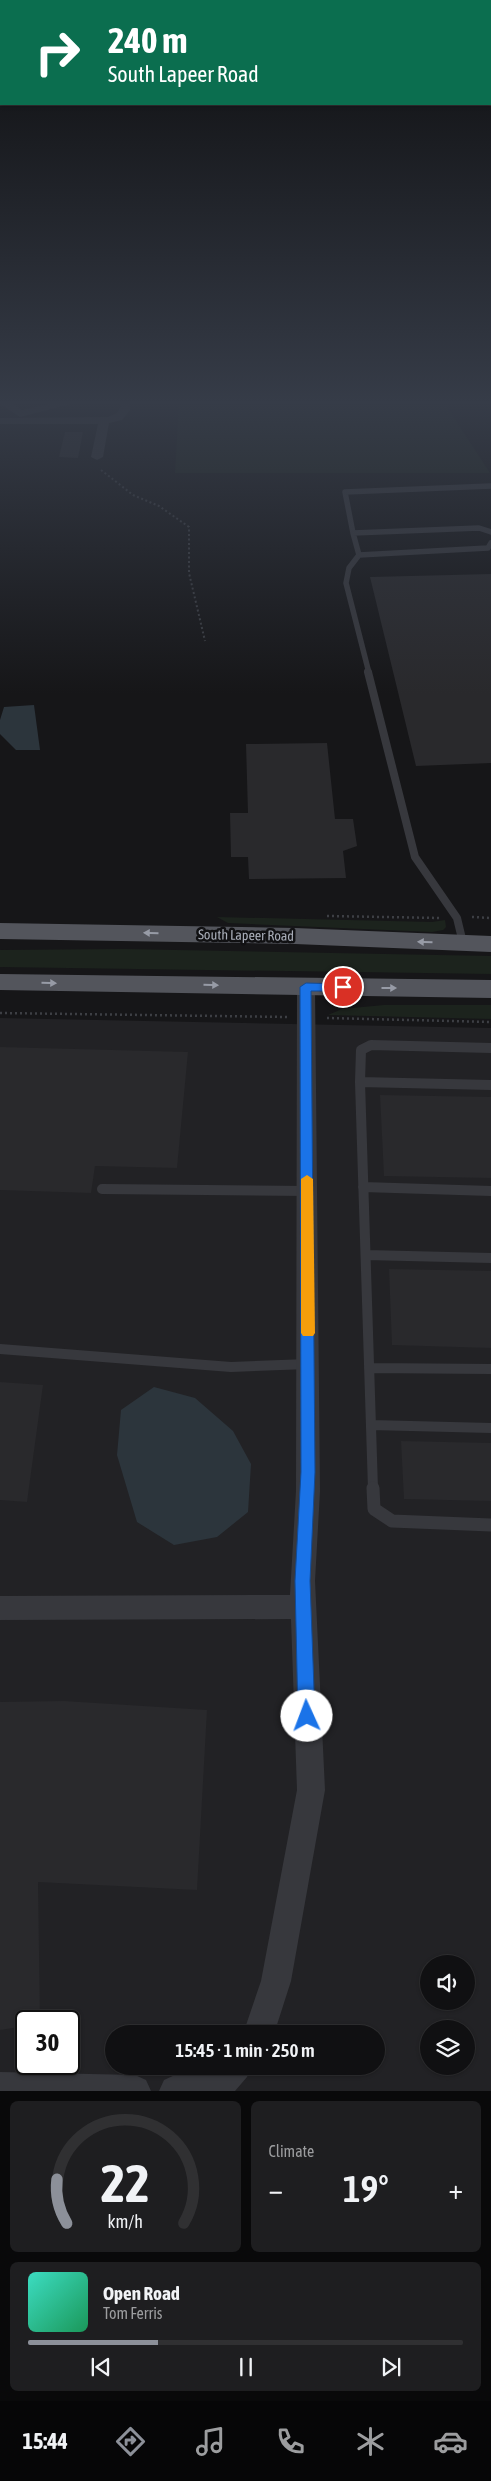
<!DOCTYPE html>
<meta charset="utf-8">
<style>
:root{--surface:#101012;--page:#1e1e20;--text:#f1f3f6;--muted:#9c9d9f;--line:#303032;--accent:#8c9099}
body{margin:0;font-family:"Asap Condensed",sans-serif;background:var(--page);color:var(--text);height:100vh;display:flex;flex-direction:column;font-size:19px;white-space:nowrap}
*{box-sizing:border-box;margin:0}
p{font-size:16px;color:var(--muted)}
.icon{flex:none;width:28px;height:28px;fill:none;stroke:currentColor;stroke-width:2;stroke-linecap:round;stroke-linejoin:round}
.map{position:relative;height:2091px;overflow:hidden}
.side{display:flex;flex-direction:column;gap:10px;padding:10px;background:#09090a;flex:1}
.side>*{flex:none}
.guide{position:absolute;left:0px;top:0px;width:491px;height:105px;box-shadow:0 1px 4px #0004,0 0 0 1px var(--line);background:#0b6e4f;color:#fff;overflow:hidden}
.controls{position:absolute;left:420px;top:1955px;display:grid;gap:10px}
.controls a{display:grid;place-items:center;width:55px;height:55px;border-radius:50%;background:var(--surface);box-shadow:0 1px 4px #0004,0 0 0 1px var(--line);font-size:25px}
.speed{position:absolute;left:15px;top:2010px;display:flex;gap:10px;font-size:25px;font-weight:700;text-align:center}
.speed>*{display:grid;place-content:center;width:65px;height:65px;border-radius:50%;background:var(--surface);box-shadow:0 1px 4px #0004,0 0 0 1px var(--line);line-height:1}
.speed .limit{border:2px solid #111;border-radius:8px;background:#fff;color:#111}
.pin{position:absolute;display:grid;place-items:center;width:42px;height:42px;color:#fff;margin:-21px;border:2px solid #fff;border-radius:50%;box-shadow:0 1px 5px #0007}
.me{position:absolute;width:55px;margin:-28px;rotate:358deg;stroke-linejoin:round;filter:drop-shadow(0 0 4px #0008)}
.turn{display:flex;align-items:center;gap:18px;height:105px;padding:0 25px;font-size:22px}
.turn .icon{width:65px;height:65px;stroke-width:2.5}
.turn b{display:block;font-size:35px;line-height:42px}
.big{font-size:38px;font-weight:600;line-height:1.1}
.side .widget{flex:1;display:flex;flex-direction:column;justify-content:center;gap:8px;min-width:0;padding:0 18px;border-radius:8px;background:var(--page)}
.side .dial{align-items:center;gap:0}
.dial svg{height:130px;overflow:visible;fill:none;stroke:var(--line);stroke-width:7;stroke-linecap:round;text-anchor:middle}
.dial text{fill:var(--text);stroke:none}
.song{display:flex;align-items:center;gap:15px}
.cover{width:60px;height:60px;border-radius:8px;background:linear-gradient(135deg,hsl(170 70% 55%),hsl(150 70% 35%))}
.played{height:5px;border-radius:2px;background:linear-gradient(90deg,var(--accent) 30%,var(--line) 30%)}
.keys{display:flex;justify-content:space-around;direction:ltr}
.heat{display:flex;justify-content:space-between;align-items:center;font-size:28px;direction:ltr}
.side .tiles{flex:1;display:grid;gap:10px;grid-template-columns:1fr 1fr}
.widget:last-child{grid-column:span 2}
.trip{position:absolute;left:105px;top:2025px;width:280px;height:50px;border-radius:25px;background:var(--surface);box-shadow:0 1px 4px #0004,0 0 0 1px var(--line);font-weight:600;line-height:50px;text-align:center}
.tab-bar{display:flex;height:80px;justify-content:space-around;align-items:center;background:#060607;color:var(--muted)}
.tab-bar .icon{width:35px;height:35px}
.tab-bar .current{color:var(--accent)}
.tab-bar b{font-size:22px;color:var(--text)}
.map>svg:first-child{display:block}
.built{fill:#222225;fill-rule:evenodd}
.green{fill:#1c231d}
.water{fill:#2c353c}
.building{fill:#29292c}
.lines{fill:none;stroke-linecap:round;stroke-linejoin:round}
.path-far1{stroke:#3d3f44;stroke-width:2;stroke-dasharray:2 2.5;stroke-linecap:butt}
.path{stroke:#3d3f44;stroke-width:2.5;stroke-dasharray:2 3;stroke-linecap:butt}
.lane-far3{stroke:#37383d;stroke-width:5.5}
.lane-far2{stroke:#37383d;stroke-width:8}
.lane-far1{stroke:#37383d;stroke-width:10}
.lane{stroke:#37383d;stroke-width:13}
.street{fill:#37383d;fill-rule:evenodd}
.primary{fill:#53555c;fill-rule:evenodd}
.oneway{fill:#979ba6}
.route{fill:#1a73e8;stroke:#114b97}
.slow{fill:#f59e0b}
.labels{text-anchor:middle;stroke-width:5;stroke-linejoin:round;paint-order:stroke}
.street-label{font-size:14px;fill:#a8adb8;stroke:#111113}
</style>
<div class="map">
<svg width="491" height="2091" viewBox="0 0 491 2091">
<rect width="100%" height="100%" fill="#161618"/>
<path class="built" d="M0,1018L491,1028V2091H0ZM429,1964H466V2001H429ZM26,2021H69V2064H26ZM429,2029H466V2066H429ZM114,2034H376V2066H114Z"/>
<path class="green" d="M179,401H443L490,473H175Z
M217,917L432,922L445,920L446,927L443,930L432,932L228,923Z
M124,949L491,956V974L0,967V950Z
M384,1005H491V1019L328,1015L342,1009Z"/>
<path class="water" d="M34,705L40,750H16L0,734V720L4,707Z
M154,1387L195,1398L233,1431L251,1464L248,1512L217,1537L174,1545L137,1522L117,1455L121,1410Z"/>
<path class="building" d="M65,432H83L78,458L59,457Z
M491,574V763L416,766L370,577Z
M327,743L335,819H353L357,846L343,851L346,878L249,879L248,857H231L230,813H248L246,744Z
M0,1047L188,1052L177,1168L95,1166L91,1193L0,1190Z
M380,1095L491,1097V1178L384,1176Z
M389,1269L491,1271V1348L392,1345Z
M0,1382L43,1385L27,1502L0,1500Z
M401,1441L491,1443V1501L404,1499Z
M64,1701L207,1710L197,1890L38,1882L40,2021H26V2026L0,2030V1702Z"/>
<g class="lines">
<path class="path-far1" d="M101,470L133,495L159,506L189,527V573L205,641"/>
<path class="path" d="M327,916L440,918
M472,917L491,918
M0,1013L288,1017
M327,1018L491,1022"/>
<path class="lane-far3" d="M353,533L345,492L491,486
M359,555L353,533L479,528L491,532
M369,673L346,583L349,568L359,555L488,548L491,543"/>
<path class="lane-far2" d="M368,672L415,857L457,918L463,943"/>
<path class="lane-far1" d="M360,1082L491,1085
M363,1187L491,1191
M102,1189L307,1191
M366,1255L491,1258
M0,1349L231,1367L308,1364
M369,1368L491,1369
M371,1425L491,1428
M373,1489L360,1082L361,1050L371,1045L491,1048"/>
<path class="lane" d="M373,1488L374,1509L392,1521L491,1525"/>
<path class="street" d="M0,401H10L22,410L61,401H83L20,417L0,404Z
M119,401H130V410L122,420L109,423L103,457L97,460L91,457L98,424H0V418L108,417L117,413L121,406Z
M306,981L312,983L315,987L320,1491L315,1581L325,1790L291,1981L274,2034H243L261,1981L297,1790L291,1619L0,1620V1596L290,1595L296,1491L297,987L300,983Z
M215,2066H252L247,2077L235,2091H159L164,2080L175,2075L210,2071Z
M0,2072L135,2075L146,2080L151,2091H0Z"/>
<path class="primary" d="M0,923L295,928L491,936V952L295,944L0,939Z
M0,974L491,980V998L0,990Z"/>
</g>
<defs><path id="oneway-solid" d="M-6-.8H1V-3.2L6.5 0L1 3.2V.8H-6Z" transform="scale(1.25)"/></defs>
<g class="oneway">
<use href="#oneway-solid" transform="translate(151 933) rotate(-179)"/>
<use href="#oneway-solid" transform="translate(425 942) rotate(-178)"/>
<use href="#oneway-solid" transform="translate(49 983) rotate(1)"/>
<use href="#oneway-solid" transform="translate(211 985) rotate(1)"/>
<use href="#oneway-solid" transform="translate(389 988)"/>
</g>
<linearGradient id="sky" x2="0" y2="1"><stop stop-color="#0c0c0d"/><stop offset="0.58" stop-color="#363c48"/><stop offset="1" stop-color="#363c48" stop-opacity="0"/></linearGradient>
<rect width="491" height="694" fill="url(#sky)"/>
<path class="route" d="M306,983L343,984L348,987L343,991H311L315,1472L310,1581L315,1716L312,1722L307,1724L301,1722L298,1716L295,1581L301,1472L300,987Z"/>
<path class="slow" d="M307,1175L313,1179L315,1333L313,1336H303L301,1333V1179Z"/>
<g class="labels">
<g class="street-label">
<text transform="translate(246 935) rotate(1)" y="5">South Lapeer Road</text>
</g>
</g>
</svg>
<div class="controls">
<a><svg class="icon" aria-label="sound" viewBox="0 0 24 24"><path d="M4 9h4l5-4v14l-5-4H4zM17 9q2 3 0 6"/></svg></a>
<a><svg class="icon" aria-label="layers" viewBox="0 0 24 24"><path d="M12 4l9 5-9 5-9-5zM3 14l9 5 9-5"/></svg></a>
</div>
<div class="speed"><div class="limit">30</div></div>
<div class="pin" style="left:343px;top:987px;background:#d93025"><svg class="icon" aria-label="arrive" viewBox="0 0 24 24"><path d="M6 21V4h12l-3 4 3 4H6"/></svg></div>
<svg class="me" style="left:307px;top:1716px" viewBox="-20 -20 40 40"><circle r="19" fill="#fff"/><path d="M0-13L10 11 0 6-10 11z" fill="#1a73e8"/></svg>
<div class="trip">15:45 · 1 min · 250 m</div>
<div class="guide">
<div class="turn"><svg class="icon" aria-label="right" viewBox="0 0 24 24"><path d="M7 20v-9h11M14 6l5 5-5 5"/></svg><div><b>240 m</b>South Lapeer Road</div></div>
</div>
</div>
<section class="side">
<div class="tiles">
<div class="widget dial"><svg viewBox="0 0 100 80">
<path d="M14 69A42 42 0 1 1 86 69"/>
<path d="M14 69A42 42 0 0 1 8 42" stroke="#8c9099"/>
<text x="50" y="56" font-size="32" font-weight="700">22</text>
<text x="50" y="72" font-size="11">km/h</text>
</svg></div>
<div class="widget"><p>Climate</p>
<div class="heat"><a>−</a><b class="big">19°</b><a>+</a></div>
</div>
<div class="widget">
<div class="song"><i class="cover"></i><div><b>Open Road</b><p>Tom Ferris</p></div></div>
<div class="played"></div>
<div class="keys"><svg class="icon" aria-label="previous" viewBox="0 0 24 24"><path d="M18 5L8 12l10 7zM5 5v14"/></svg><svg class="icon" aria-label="pause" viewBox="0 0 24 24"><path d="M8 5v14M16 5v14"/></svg><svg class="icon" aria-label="next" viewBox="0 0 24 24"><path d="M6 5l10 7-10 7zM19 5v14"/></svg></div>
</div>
</div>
</section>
<nav class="tab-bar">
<b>15:44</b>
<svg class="icon current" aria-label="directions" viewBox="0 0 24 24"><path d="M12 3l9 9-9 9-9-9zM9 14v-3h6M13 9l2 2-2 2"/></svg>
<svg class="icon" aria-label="music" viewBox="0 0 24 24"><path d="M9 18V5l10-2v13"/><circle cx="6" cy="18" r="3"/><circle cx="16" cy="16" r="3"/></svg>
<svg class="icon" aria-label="phone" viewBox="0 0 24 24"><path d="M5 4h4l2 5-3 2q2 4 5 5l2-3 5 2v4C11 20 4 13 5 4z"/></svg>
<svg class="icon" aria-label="climate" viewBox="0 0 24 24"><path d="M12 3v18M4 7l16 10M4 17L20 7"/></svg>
<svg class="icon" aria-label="car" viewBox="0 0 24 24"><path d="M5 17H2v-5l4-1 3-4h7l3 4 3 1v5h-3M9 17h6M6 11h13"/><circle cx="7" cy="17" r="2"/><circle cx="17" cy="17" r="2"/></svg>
</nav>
